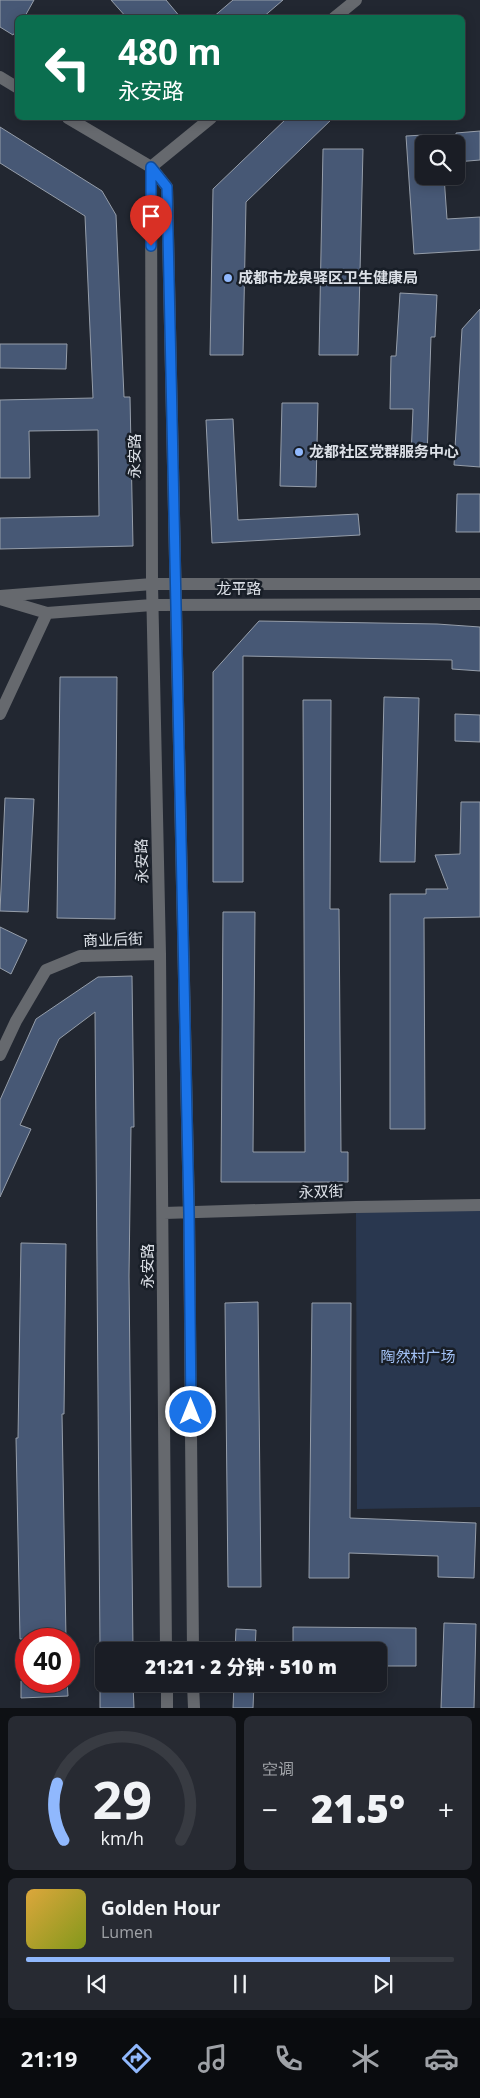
<!DOCTYPE html>
<html lang="zh">
<meta charset="utf-8">
<style>
:root{--surface:#1a1d25;--page:#272a32;--text:#f1f3f6;--muted:#9fa2a7;--line:#383b42;--accent:#90b8fd}
body{margin:0;font-family:"Open Sans","Noto Sans SC",sans-serif;background:var(--page);color:var(--text);height:100vh;display:flex;flex-direction:column;font-size:19px;white-space:nowrap}
*{box-sizing:border-box;margin:0}
p{font-size:16px;color:var(--muted)}
.icon{flex:none;width:28px;height:28px;fill:none;stroke:currentColor;stroke-width:2;stroke-linecap:round;stroke-linejoin:round}
.map{position:relative;height:1708px;overflow:hidden}
.sheet{display:flex;flex-direction:column;gap:8px;padding:8px;background:#0e1014;flex:1}
.sheet>*{flex:none}
.hud{position:absolute;left:15px;top:15px;width:450px;height:105px;border-radius:8px;box-shadow:0 2px 12px #0003,0 0 0 1px var(--line);background:#0b6e4f;color:#fff;overflow:hidden}
.fabs{position:absolute;left:415px;top:135px;display:grid;gap:10px}
.fabs a{display:grid;place-items:center;width:50px;height:50px;border-radius:8px;background:var(--surface);box-shadow:0 2px 12px #0003,0 0 0 1px var(--line);font-size:25px}
.speed{position:absolute;left:15px;top:1628px;display:flex;gap:10px;font-size:25px;font-weight:700;text-align:center}
.speed>*{display:grid;place-content:center;width:65px;height:65px;border-radius:50%;background:var(--surface);box-shadow:0 2px 12px #0003,0 0 0 1px var(--line);line-height:1}
.speed .limit{border:8px solid #d22;background:#fff;color:#111}
.pin{position:absolute;display:grid;place-items:center;width:42px;height:42px;color:#fff;margin:-51px -21px;border-radius:50% 50% 50% 0;rotate:-45deg;box-shadow:0 0 5px #0007}
.pin .icon{rotate:45deg}
.me{position:absolute;width:55px;margin:-28px;rotate:0deg;stroke-linejoin:round;filter:drop-shadow(0 0 4px #0008)}
.turn{display:flex;align-items:center;gap:18px;height:105px;padding:0 20px;font-size:22px}
.turn .icon{width:65px;height:65px;stroke-width:2.5}
.turn b{display:block;font-size:35px;line-height:42px}
.big{font-size:38px;font-weight:800;line-height:1.1}
.sheet .widget{flex:1;display:flex;flex-direction:column;justify-content:center;gap:8px;min-width:0;padding:0 18px;border-radius:8px;background:var(--page)}
.sheet .dial{align-items:center;gap:0}
.dial svg{height:130px;overflow:visible;fill:none;stroke:var(--line);stroke-width:7;stroke-linecap:round;text-anchor:middle}
.dial text{fill:var(--text);stroke:none}
.song{display:flex;align-items:center;gap:15px}
.cover{width:60px;height:60px;border-radius:8px;background:linear-gradient(135deg,hsl(40 70% 55%),hsl(70 70% 35%))}
.played{height:5px;border-radius:2px;background:linear-gradient(90deg,var(--accent) 85%,var(--line) 85%)}
.keys{display:flex;justify-content:space-around;direction:ltr}
.heat{display:flex;justify-content:space-between;align-items:center;font-size:28px;direction:ltr}
.sheet .tiles{flex:1;display:grid;gap:8px;grid-template-columns:1fr 1fr}
.widget:last-child{grid-column:span 2}
.trip{position:absolute;left:95px;top:1642px;width:292px;height:50px;border-radius:8px;background:var(--surface);box-shadow:0 2px 12px #0003,0 0 0 1px var(--line);font-weight:800;line-height:50px;text-align:center}
.tab-bar{display:flex;height:80px;justify-content:space-around;align-items:center;background:#0a0c0f;color:var(--muted)}
.tab-bar .icon{width:35px;height:35px}
.tab-bar .selected{color:var(--accent)}
.tab-bar b{font-size:22px;color:var(--text)}
.map>svg:first-child{display:block}
.green{fill:#29374f}
.building{fill:#475875;stroke:#969eaa}
.lines{fill:none;stroke-linecap:round;stroke-linejoin:round}
.minor{stroke:#66696e;stroke-width:12}
.route-casing{stroke:#114b97;stroke-width:12}
.route{stroke:#1a73e8;stroke-width:9}
.poi-dot{fill:#90b8fd;stroke:#181e27;stroke-width:2}
.labels{text-anchor:middle;stroke-width:5;stroke-linejoin:round;paint-order:stroke}
.poi-label{font-size:15px;font-weight:bold;fill:#dce0e7;stroke:#181e27;text-anchor:start}
.street-label{font-size:15px;fill:#dce0e7;stroke:#181e27}
.park-label{font-size:15px;fill:#a3c2f6;stroke:#181e27}
</style>
<div class="map">
<svg width="480" height="1708" viewBox="0 0 480 1708">
<rect width="100%" height="100%" fill="#222731"/>
<path class="green" d="M480,1205V1507L357,1509L356,1207Z"/>
<path class="building" d="M0,0H34L24,18H18V28L13,35L0,27Z
M111,0H166L181,18H127Z
M233,0H283L262,18H212Z
M287,118H333L246,202L243,355H210L213,189Z
M0,127L102,191L116,215L124,397H130L133,546L0,549V518L99,516L98,430L29,431L30,478H0V400L93,398L85,216L0,163Z
M480,131V160L456,162V133Z
M424,135V176H444L447,219L480,217V250L414,254L406,136Z
M323,149H363L358,355H319Z
M400,293L437,295L435,337H431L427,458L411,457L413,409H390L391,356H396Z
M480,309V467L454,465L462,329Z
M0,344H67L66,369L0,368Z
M282,403H318L316,487L280,486Z
M233,419L238,520L358,514L360,535L212,543L206,420Z
M457,494H480V532H456Z
M259,621L437,624L480,627V671L452,669V660L243,656V882H213V672Z
M60,677H117L115,919L57,918Z
M384,697L419,698L415,862H380Z
M303,700H331L330,909H339L341,1152H348V1182H221L223,912H255L253,1152H305Z
M455,714L480,715V742L455,741Z
M5,798L34,799L28,912L0,911Z
M461,802H480V917L424,918L425,1129H390V894H426V889H448L435,855L460,854Z
M0,927L27,940L11,974L0,968Z
M132,976L134,1127H131L129,1276L133,1651H100L95,1012L59,1039L20,1125L31,1129L0,1197V1100L36,1019L98,977Z
M21,1243L66,1244L64,1414H62L66,1639H20L16,1438H18Z
M258,1302L261,1587H228L225,1303Z
M312,1303H351L350,1518L476,1523L474,1578L438,1577V1556L349,1553V1578H309Z
M444,1623L476,1624L474,1708H441Z
M293,1627L416,1628V1666H379V1651H293Z
M236,1629L256,1630L255,1651H235Z
M21,1681H67L68,1696L21,1698Z
M100,1684H133L134,1708H100Z
M234,1684H254L253,1708H233Z"/>
<g class="lines">
<path class="minor" d="M334,18L356,0
M0,77L18,88
M68,118L151,167L167,187L189,1213L193,1651
M151,167L152,584L160,954L166,1651
M151,167L211,118
M0,596L152,584H480
M0,599L47,613L152,605L480,604
M0,714L47,613
M0,1055L16,1021L46,970L80,956L160,954
M164,1213L356,1207L480,1205
M167,1684V1708
M193,1684L194,1708"/>
</g>
<g class="lines">
<g class="route-casing">
<path id="route" d="M151,246V167L167,187L189,1213L191,1412"/>
</g>
<use href="#route" class="route"/>
</g>
<g class="poi-dot">
<circle cx="228" cy="278" r="5"/>
<circle cx="299" cy="452" r="5"/>
</g>
<g class="labels">
<g class="poi-label">
<text x="238" y="283">成都市龙泉驿区卫生健康局</text>
<text x="309" y="457">龙都社区党群服务中心</text>
</g>
<g class="street-label">
<text transform="translate(135 456) rotate(-90)" y="5">永安路</text>
<text x="239" y="594">龙平路</text>
<text transform="translate(142 861) rotate(-91)" y="5">永安路</text>
<text transform="translate(113 940) rotate(-2)" y="5">商业后街</text>
<text transform="translate(321 1192) rotate(-2)" y="5">永双街</text>
<text transform="translate(148 1266) rotate(-90)" y="5">永安路</text>
</g>
<g class="park-label">
<text x="418" y="1362">陶然村广场</text>
</g>
</g>
</svg>
<div class="fabs">
<a><svg class="icon" aria-label="search" viewBox="0 0 24 24"><circle cx="10" cy="10" r="6"/><path d="M15 15l6 6"/></svg></a>
</div>
<div class="speed"><div class="limit">40</div></div>
<div class="pin" style="left:151px;top:246px;background:#d93025"><svg class="icon" aria-label="arrive" viewBox="0 0 24 24"><path d="M6 21V4h12l-3 4 3 4H6"/></svg></div>
<svg class="me" style="left:191px;top:1412px" viewBox="-20 -20 40 40"><circle r="17" fill="#1a73e8" stroke="#fff" stroke-width="3"/><path d="M0-11L8 9 0 5-8 9z" fill="#fff"/></svg>
<div class="trip">21:21 · 2 分钟 · 510 m</div>
<div class="hud">
<div class="turn"><svg class="icon" aria-label="left" viewBox="0 0 24 24"><path d="M17 20v-9H6M10 6l-5 5 5 5"/></svg><div><b>480 m</b>永安路</div></div>
</div>
</div>
<section class="sheet">
<div class="tiles">
<div class="widget dial"><svg viewBox="0 0 100 80">
<path d="M14 69A42 42 0 1 1 86 69"/>
<path d="M14 69A42 42 0 0 1 10 34" stroke="#90b8fd"/>
<text x="50" y="56" font-size="32" font-weight="700">29</text>
<text x="50" y="72" font-size="11">km/h</text>
</svg></div>
<div class="widget"><p>空调</p>
<div class="heat"><a>−</a><b class="big">21.5°</b><a>+</a></div>
</div>
<div class="widget">
<div class="song"><i class="cover"></i><div><b>Golden Hour</b><p>Lumen</p></div></div>
<div class="played"></div>
<div class="keys"><svg class="icon" aria-label="previous" viewBox="0 0 24 24"><path d="M18 5L8 12l10 7zM5 5v14"/></svg><svg class="icon" aria-label="pause" viewBox="0 0 24 24"><path d="M8 5v14M16 5v14"/></svg><svg class="icon" aria-label="next" viewBox="0 0 24 24"><path d="M6 5l10 7-10 7zM19 5v14"/></svg></div>
</div>
</div>
</section>
<nav class="tab-bar">
<b>21:19</b>
<svg class="icon selected" aria-label="directions" viewBox="0 0 24 24"><path d="M12 3l9 9-9 9-9-9zM9 14v-3h6M13 9l2 2-2 2"/></svg>
<svg class="icon" aria-label="music" viewBox="0 0 24 24"><path d="M9 18V5l10-2v13"/><circle cx="6" cy="18" r="3"/><circle cx="16" cy="16" r="3"/></svg>
<svg class="icon" aria-label="phone" viewBox="0 0 24 24"><path d="M5 4h4l2 5-3 2q2 4 5 5l2-3 5 2v4C11 20 4 13 5 4z"/></svg>
<svg class="icon" aria-label="climate" viewBox="0 0 24 24"><path d="M12 3v18M4 7l16 10M4 17L20 7"/></svg>
<svg class="icon" aria-label="car" viewBox="0 0 24 24"><path d="M5 17H2v-5l4-1 3-4h7l3 4 3 1v5h-3M9 17h6M6 11h13"/><circle cx="7" cy="17" r="2"/><circle cx="17" cy="17" r="2"/></svg>
</nav>
